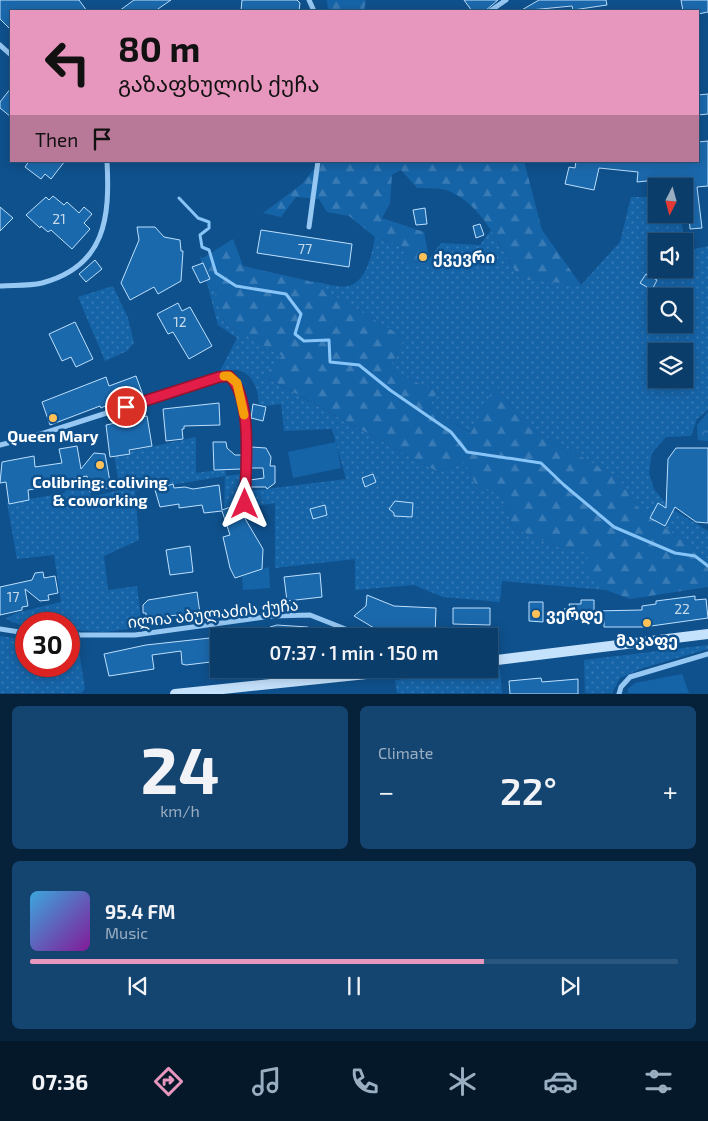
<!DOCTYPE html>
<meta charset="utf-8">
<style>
:root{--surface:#0b3d6a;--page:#144470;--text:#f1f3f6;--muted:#9aaec1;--line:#2b567e;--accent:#e797bd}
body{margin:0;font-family:"Exo 2","Noto Sans Georgian",sans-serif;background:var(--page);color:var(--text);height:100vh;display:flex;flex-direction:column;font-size:19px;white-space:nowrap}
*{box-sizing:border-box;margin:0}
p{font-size:16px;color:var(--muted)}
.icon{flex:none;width:28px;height:28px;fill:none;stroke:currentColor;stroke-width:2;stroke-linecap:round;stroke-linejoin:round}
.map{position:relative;height:694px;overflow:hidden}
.side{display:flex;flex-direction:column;gap:12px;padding:12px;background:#06223a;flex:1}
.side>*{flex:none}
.banner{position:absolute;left:10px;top:10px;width:689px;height:152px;border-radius:0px;box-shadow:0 2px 12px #0003,0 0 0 1px var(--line);background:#e797bd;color:#111;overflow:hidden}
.needle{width:32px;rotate:186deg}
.controls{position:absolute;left:648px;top:178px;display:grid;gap:10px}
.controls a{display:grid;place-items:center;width:45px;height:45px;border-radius:0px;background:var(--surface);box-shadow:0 2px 12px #0003,0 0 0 1px var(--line);font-size:25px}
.speed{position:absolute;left:15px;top:612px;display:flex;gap:10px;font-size:25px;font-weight:700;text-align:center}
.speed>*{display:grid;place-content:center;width:65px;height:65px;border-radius:50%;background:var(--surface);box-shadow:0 2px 12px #0003,0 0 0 1px var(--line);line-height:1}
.speed .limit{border:8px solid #d22;background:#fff;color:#111}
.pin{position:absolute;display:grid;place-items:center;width:42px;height:42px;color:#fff;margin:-21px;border:2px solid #fff;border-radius:50%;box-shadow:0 1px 5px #0007}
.me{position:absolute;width:55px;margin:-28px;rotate:0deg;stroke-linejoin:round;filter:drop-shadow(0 0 4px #0008)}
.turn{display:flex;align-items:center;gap:18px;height:105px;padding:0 25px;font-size:22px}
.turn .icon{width:65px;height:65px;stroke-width:2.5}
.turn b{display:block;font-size:35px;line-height:42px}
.then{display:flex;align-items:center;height:48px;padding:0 25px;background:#0003;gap:10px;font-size:19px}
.big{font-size:38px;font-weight:600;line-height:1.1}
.side .card{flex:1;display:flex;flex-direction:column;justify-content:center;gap:8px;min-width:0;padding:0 18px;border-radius:8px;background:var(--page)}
.side .dial{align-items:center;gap:0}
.dial b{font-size:65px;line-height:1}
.song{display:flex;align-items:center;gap:15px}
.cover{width:60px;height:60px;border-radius:8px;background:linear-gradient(135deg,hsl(200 70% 55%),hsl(290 70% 35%))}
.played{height:5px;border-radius:2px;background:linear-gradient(90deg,var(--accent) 70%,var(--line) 70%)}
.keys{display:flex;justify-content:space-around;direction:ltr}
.heat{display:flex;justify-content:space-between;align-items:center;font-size:28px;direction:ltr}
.side .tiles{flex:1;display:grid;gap:12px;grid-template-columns:1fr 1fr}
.card:last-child{grid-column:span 2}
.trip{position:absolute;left:210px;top:628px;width:288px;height:50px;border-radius:0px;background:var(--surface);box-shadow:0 2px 12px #0003,0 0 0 1px var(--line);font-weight:600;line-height:50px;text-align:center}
.menu{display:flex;height:80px;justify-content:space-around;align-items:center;background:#04182a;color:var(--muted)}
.menu .icon{width:35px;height:35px}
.menu .current{color:var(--accent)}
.menu b{font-size:22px;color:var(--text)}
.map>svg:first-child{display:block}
.grass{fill:url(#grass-dots);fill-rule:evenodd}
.forest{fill:url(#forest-firs)}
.park{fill:url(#park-crowns)}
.pitch{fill:#1664a8}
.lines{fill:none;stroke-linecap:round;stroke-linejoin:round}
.stream{stroke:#87c4f7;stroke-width:3}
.building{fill:#1b69ad;stroke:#bde0fe}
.street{stroke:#96c8f3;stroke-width:5}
.secondary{stroke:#c5e2fd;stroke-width:10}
.route-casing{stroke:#92132f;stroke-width:12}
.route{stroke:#e11d48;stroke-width:9}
.slow{stroke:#f59e0b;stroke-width:9}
.poi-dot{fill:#ffc158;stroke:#0f518d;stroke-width:2}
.labels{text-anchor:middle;stroke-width:5;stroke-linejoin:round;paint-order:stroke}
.number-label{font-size:14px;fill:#c6daea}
.poi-label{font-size:16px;font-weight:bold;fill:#fff;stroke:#0f518d}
.street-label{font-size:16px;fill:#fff;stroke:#0f518d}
</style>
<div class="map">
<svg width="708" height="694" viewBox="0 0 708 694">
<defs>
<pattern id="grass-dots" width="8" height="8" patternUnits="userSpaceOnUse" patternTransform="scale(1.25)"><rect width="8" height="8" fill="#1664a8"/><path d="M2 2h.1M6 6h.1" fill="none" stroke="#397bb5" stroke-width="1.8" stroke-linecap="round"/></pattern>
<pattern id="forest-firs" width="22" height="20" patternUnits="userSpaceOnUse" patternTransform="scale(1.25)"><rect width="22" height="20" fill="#1664a8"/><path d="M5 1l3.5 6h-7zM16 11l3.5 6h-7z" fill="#397bb5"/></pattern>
<pattern id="park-crowns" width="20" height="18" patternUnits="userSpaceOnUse" patternTransform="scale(1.25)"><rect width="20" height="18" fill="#1664a8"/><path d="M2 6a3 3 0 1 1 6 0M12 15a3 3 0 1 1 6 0" fill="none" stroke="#397bb5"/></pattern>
</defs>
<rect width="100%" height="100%" fill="#0f518d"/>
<path class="grass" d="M631,197H656V214H681L685,251L708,246V410L697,419L691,436L666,437L652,453L649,473L654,489L669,507L708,531V559L638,508L619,478L526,426L496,386L472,433L429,408L437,392L389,369L405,338L309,281C319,282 339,288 348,286C367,282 372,253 375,237L402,246L410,264L429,259L441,243L480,245L491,230L520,279L581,285L620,242ZM656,241H684V269H656ZM656,296H684V324H656ZM656,351H684V379H656Z
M200,257L203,258L225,323L282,356L265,377L438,472L465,462L477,488L501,494L513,528L556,546L590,553L585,565L606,590L502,581L500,602L443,597L414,585L355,590V559L275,568V503L224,511L225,476L135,491L139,540L104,556L108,590L137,586L142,627L106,632L69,630V624H26V627L5,619L16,613L61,602L54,555L17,559L7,503L65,493V484L88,485L91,497L120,490L114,455L196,437V473L225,469L226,476L241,474V492L346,479L332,429L284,431L281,404L259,407C259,392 254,373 237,370C232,369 225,371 220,371L237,338L218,325Z
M113,286L128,318L134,343L127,351L105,361L78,297Z
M0,636L26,640V666H69V645H78L85,689L81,693H0Z
M708,645V649L643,668L620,678L612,693H585L584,660Z
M500,669L502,693H397L395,680Z"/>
<path class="forest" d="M327,0H366L364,11H328Z
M320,161H524L542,230L581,285L520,279C502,250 484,207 451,192C443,187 427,189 417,188L401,170L392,175L390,203L382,218L424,232L429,259L409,264L402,246L375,237L349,216L327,212L319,199L296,197L281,217L263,213L302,184Z
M233,239L243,266L309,281L405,338L389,369L437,392L429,408L471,433L495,385L526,426L619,478L638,508L708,559V587L630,599L606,590L584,565L589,553L556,546L513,528L501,494L477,488L465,462L438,472L264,376L282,356L225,323L203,258Z"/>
<path class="park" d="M708,412V441L698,440L697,425Z"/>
<path class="pitch" d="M336,442L341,468L293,478L288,452Z
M269,567L270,588L243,590L242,576Z
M682,674L689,693H628V689L635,683Z"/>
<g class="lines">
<path class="stream" d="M179,198L198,218L209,222V228L200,235L202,247L209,250L216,273L236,286L286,294L301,314L295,334L304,341L329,340L330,362L359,365L390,390L451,432L467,452L541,463L564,485L614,527L675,553L695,556L708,566"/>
</g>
<path class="building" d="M0,0H79L87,11H11V30L0,19Z
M134,0H171L155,11H119Z
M242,0H297L300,3L299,11H241Z
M464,0H498L485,11H472Z
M539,0H606L607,5L573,10L572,6L520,11Z
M681,0H708V12L698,14V11H683Z
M11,88V117L0,108V102Z
M708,94V114L698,115V95Z
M708,141V186L697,187L702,228L690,229L687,188L667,186V179L637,182L638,172L599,168L594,190L565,184L569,167L575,168L576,161H698V142Z
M29,161H65L51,179L45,174L41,179L25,167Z
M53,196L64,205L67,202L79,213L84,207L92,214L84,223L90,229L72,249L51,230L48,232L41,226L40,228L26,215L46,197L49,200Z
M0,207L13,218L0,231Z
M425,208L427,224L416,225L413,210Z
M480,224L484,235L476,238L473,226Z
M137,227H155L164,237L180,240L181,251H183L181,281L158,294L154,287L130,300L121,283L139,240Z
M261,230L352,244L349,267L257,253Z
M95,260L102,269L86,282L79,274Z
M203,263L210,279L200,283L192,267Z
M646,274L657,280L652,290L640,283Z
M178,303L182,311L190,307L212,346L189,359L173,332L168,334L157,314Z
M75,322L93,359L76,367L71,357L62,361L49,334Z
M136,376L143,395L133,398L131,394L101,408L100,406L50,425L42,402L106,377L109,386Z
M219,403L220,425L184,426V429H182L183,439L166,441L163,409Z
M253,404L266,407L263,421L251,418Z
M147,416L152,446L129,450L130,454L110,457L106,425Z
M213,442H226L227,448L235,455H242V469L214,470Z
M77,446L81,469L94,453L105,454L111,487L90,492L87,476L54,482L55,486L28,490L29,500L9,504L6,482L0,483L2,462L34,456L35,467L62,463L59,449Z
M251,447L266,448L271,457L270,466H275V483L267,489L266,487H250V480L264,478L263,468H251Z
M676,448H708V523L696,522L675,507L665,526L650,518L658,503L666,508L668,459Z
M373,474L376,482L365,487L362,478Z
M173,484L174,488L185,487L193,489L219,485L222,510L237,505L263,549L262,569L235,578L230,568L223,537L230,535L222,511L204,513L202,505L179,508V504L160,507L155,490Z
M395,501L413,503L412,517L394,516V513L389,509Z
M325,505L327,515L313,519L310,509Z
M190,546L193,572L170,575L166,550Z
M43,572L44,578L55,576L58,593L48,595L49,600L40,601L25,589L28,606L22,607V610L0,615V587L32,580L35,573Z
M320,573L322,597L287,601L284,577Z
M197,592L200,613L146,618V613H143V605L148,600Z
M367,595L394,606L436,608L435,636L384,634L354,616L366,606Z
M695,596V600L706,599L708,618L644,627H604V620H564V609L570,608L569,604H581V600H594V611L642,610V606L656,604V601Z
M529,602H543V622L529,621Z
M453,608H490V625L453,624Z
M277,625L308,627V633L260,636L270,627Z
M219,637V661L186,665L182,664L181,651L152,655L154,669L109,676L104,654L146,645Z
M541,678L542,682L578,679V694H510L509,681Z"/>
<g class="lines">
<path class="street" d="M309,0L314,11
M490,11L506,0
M0,45L11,55
M309,227L318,161
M0,286C14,285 29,286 42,283C106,266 110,217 107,161
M0,445L38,435L219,377L229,376C254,398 245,473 245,505
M0,629L26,633
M69,635H135L272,616L310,615L348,630L355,636
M619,694L621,687L630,677L708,654"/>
<path class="secondary" d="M489,661L708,634
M175,694L415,669"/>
</g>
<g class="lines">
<g class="route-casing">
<path id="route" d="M126,407L219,377L229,376C254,398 245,473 245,504"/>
</g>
<use href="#route" class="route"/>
<path class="slow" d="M224,376H229L237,383L244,415"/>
</g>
<g class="poi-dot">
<circle cx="423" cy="257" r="5"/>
<circle cx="53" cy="418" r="5"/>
<circle cx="100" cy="465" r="5"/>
<circle cx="536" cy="614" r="5"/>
<circle cx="647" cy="623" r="5"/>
</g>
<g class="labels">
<g class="number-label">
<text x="59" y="224">21</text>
<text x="305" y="254">77</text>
<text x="180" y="327">12</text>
<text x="13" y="602">17</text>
<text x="682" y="614">22</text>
</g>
<g class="poi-label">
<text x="433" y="263" text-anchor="start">ქვევრი</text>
<text x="53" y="442">Queen Mary</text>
<text x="100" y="488">Colibring: coliving<tspan x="100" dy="18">&amp; coworking</tspan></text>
<text x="546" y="620" text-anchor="start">ვერდე</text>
<text x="647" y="646">მაკაფე</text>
</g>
<g class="street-label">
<text transform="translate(213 613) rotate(-6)" y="6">ილია აბულაძის ქუჩა</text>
</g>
</g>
</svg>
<div class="controls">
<a><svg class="needle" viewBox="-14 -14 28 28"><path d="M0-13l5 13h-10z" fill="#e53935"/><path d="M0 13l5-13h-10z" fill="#9aaec1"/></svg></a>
<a><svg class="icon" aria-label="sound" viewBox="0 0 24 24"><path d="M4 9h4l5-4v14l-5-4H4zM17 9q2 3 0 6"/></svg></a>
<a><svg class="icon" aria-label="search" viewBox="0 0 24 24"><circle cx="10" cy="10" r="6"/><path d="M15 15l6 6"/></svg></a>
<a><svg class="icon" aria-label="layers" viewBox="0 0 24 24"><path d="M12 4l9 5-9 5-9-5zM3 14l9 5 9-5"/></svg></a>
</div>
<div class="speed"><div class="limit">30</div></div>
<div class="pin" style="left:126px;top:407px;background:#d93025"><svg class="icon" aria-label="arrive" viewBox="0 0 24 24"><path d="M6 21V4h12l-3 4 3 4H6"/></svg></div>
<svg class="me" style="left:245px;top:504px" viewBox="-20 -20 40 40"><path d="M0-17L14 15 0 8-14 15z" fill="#e11d48" stroke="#fff" stroke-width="4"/></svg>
<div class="trip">07:37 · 1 min · 150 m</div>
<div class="banner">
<div class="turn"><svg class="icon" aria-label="left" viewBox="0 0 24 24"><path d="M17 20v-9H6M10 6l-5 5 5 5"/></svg><div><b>80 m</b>გაზაფხულის ქუჩა</div></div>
<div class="then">Then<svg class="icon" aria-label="arrive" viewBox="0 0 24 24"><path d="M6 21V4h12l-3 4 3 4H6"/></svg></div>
</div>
</div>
<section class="side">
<div class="tiles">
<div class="card dial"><b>24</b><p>km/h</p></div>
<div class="card"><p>Climate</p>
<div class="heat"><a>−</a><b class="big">22°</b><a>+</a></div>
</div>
<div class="card">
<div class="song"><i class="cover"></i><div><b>95.4 FM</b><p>Music</p></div></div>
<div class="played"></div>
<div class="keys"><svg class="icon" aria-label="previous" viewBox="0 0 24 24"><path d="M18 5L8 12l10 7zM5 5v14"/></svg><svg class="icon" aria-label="pause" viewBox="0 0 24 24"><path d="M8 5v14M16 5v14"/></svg><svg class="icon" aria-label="next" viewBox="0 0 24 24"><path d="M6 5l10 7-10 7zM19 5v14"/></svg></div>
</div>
</div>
</section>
<nav class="menu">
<b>07:36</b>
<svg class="icon current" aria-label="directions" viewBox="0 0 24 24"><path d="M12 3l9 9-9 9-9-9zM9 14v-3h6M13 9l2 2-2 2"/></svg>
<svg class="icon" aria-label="music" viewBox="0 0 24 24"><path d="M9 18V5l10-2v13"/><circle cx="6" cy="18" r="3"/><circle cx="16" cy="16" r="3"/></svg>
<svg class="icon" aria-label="phone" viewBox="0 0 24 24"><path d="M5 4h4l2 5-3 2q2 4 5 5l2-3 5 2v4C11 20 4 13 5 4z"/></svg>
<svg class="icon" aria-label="climate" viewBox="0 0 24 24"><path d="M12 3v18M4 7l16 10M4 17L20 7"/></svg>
<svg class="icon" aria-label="car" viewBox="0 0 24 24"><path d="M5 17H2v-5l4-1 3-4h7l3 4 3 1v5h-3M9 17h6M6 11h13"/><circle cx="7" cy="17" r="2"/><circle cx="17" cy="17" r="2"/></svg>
<svg class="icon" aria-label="filters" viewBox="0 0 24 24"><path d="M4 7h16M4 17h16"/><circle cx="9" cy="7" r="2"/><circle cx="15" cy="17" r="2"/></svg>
</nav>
